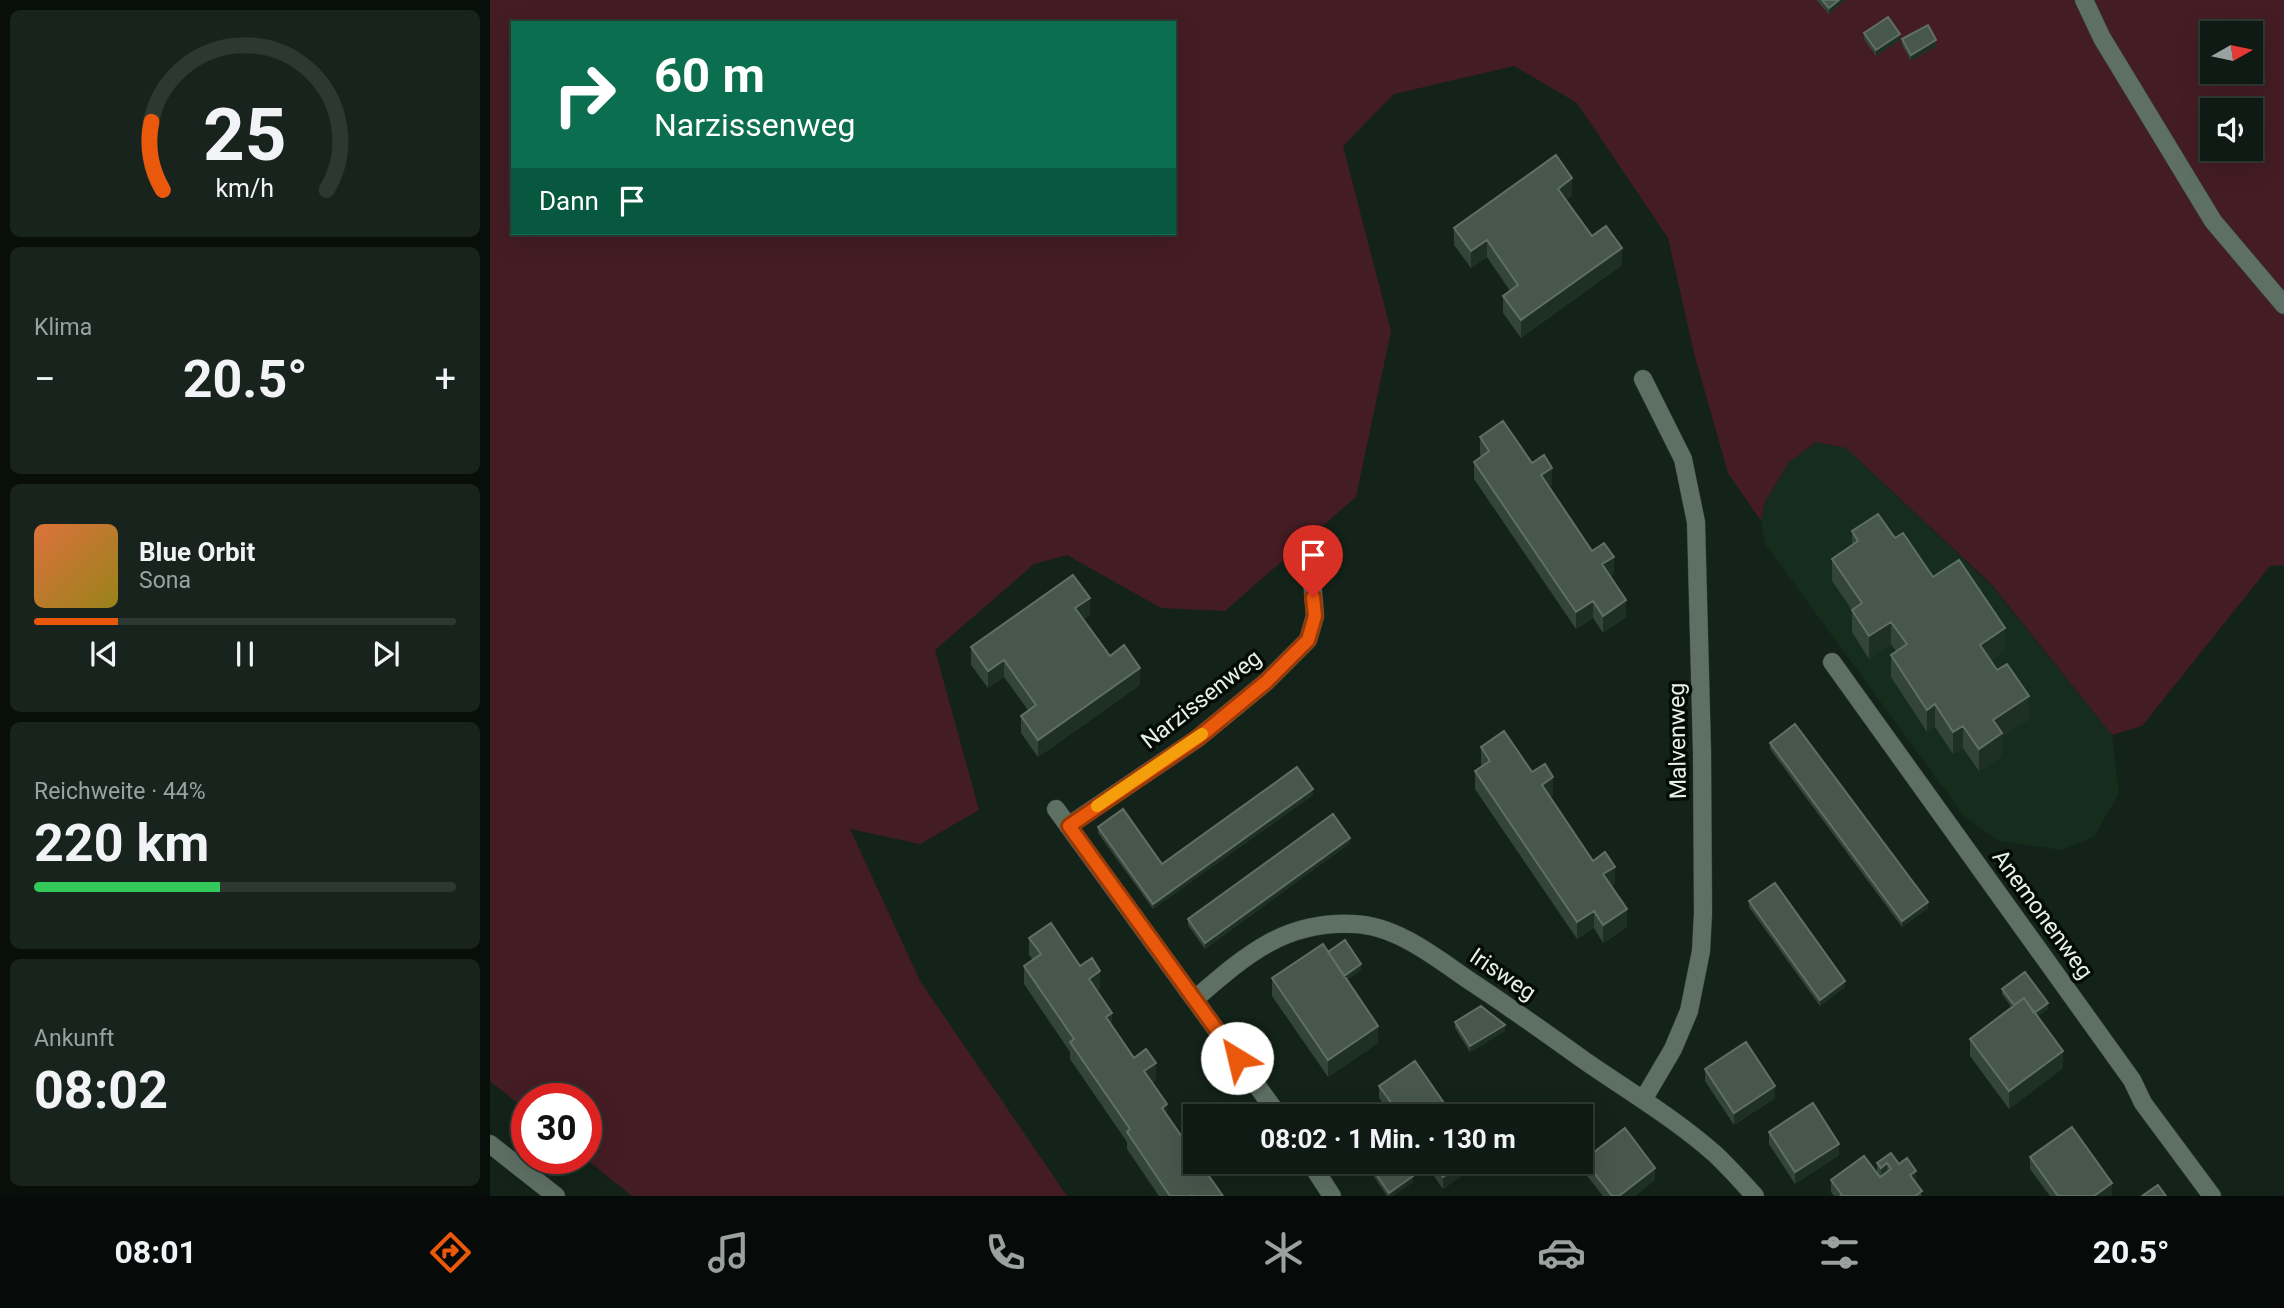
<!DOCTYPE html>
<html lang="de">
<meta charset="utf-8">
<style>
:root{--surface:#0e1a13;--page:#17231c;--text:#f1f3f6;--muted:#9ba1a0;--line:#2e3833;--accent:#ea580c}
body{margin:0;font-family:Roboto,sans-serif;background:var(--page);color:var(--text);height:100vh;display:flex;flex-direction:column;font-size:26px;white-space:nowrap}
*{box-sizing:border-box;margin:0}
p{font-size:23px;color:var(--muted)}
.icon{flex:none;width:38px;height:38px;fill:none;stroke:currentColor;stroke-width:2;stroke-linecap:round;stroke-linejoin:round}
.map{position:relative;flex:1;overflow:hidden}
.side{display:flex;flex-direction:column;gap:10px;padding:10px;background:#080e0a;width:490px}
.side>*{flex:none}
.banner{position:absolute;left:21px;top:21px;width:665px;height:214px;border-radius:0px;box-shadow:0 7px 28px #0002,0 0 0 2px var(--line);background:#0b6e4f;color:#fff;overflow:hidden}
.needle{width:46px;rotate:81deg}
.buttons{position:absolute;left:1710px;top:21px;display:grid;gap:14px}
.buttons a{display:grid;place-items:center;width:63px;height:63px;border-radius:0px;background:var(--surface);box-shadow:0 7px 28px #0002,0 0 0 2px var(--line);font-size:35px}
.speed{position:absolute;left:21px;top:1083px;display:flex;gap:14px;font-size:35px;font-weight:700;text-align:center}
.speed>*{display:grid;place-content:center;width:91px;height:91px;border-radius:50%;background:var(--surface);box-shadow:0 7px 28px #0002,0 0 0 2px var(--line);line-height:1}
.speed .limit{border:10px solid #d22;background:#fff;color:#111}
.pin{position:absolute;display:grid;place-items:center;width:60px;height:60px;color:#fff;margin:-72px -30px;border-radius:50% 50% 50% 0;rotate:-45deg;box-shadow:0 0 7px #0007}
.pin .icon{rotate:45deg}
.me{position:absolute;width:77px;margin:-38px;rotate:324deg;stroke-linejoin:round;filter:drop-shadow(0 0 5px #0008)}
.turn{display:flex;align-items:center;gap:24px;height:147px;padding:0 28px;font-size:32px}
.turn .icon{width:91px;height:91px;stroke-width:2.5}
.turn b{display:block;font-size:49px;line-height:60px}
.then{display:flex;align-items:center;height:66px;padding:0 28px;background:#0003;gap:14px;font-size:26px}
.big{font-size:52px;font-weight:700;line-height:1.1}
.side .tile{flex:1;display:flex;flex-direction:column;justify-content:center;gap:10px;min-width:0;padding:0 24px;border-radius:10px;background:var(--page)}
.side .dial{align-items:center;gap:0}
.dial svg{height:182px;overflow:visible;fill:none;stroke:var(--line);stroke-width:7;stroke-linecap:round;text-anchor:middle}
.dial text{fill:var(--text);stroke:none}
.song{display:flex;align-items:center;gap:21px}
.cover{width:84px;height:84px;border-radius:10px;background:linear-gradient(135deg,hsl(20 70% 55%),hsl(50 70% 35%))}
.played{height:7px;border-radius:4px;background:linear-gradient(90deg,var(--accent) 20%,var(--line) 20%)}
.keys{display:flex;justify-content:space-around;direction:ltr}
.heat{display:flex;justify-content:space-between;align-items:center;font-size:38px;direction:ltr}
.charge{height:10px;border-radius:5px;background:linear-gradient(90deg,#34c759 44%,var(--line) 0)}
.trip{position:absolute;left:693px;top:1104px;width:410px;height:70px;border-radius:0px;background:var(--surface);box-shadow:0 7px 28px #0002,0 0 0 2px var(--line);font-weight:700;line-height:70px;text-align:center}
.dock{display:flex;height:112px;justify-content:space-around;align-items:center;background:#060a08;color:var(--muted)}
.dock .icon{width:49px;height:49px}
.dock .active{color:var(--accent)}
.dock b{font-size:32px;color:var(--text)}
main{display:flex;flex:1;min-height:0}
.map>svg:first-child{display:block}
.built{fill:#162d1e}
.green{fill:#441c24;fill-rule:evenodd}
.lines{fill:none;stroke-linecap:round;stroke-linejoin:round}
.minor-casing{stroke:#333e37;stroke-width:19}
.minor{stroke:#5e7064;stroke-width:18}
.wall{fill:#334439}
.shaded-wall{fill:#1e2f24}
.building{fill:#47574c;stroke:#606f65;stroke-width:2}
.route-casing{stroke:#983908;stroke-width:18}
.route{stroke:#ea580c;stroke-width:12}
.slow{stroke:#f59e0b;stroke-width:12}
.labels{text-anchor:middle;stroke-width:7;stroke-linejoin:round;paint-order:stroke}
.street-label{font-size:23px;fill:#e6f1e9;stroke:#050b07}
</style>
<main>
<section class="side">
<div class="tile dial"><svg viewBox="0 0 100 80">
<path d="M14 69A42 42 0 1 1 86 69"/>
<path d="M14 69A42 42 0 0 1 9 39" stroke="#ea580c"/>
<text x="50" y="56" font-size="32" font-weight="700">25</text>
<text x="50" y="72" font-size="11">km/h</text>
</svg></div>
<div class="tile"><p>Klima</p>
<div class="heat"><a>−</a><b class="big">20.5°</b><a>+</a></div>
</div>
<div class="tile">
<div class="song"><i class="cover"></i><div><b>Blue Orbit</b><p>Sona</p></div></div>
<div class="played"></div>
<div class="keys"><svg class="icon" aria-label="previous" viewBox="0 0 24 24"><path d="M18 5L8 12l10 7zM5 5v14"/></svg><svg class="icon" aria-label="pause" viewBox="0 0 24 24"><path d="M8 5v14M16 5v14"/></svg><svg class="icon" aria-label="next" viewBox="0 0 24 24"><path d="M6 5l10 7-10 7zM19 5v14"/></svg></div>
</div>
<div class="tile"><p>Reichweite · 44%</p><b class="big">220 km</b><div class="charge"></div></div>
<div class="tile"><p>Ankunft</p><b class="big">08:02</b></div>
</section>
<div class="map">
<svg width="1794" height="1196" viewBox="0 0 1794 1196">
<rect width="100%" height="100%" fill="#132319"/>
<path class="built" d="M1326,442L1356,448L1502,586L1622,735L1629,793L1604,837L1572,850L1508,841L1474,816L1276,545L1271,521L1275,502L1299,462Z"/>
<path class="green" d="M0,0H1794V565L1780,566L1652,726L1622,735L1502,585L1356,448L1326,442L1299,462L1275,502L1271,521L1238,473L1205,357L1178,238L1087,103L1024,66L904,94L853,146L901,331L866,497L735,611L671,608L577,555L544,564L445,650L489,810L430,844L360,829L430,981L577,1196H142L96,1159V1099H37V1111L0,1081ZM23,23H684V233H23ZM1722,33H1760V72H1722ZM1722,110H1760V149H1722Z"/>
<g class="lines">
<g class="minor-casing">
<path id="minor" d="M1594,0L1612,38L1723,221L1794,305
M1342,662L1642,1080L1653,1103L1722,1196
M566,809L789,1116
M578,826L708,738L776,682L818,640L825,616L822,579
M705,999C755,956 793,921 863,924C905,925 944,956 977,979C1017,1005 1056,1033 1095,1061C1137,1090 1187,1120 1225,1154C1239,1167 1252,1182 1265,1196
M1153,1100L1183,1049L1199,1011L1211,951L1213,913L1212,752L1206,522L1193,459L1153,379
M0,1144L66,1196
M820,1162L842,1196"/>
</g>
<use href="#minor" class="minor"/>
</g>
<path class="wall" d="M1326,0H1355L1339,14Z
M1374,33L1410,40L1386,56L1374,39Z
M1412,39L1446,46L1421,61L1412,45Z
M1082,195L1076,200L1102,236L1132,265L1031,338L1013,313V296L1020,291L997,257L981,268L964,245V228Z
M990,437L1042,463L1062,485L1059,487L1102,551L1124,574L1120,576L1136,617L1113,633L1103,618L1086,629L984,479V462L991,457L990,454Z
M1362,531L1405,538L1515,650L1501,660L1539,719L1512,736V756L1489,771L1473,748L1463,754L1445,727L1437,732L1401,677V655L1406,651L1401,644L1379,659L1362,632V610L1342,581V559L1362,545Z
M600,615L593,620L620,656L650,685L548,757L531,733V716L538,710L514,677L498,688L481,665V647Z
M1280,743L1438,908L1412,927L1280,749Z
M991,747L1042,772L1063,795L1060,797L1103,861L1125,884L1121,886L1137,927L1113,943L1104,928L1087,939L985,789V771L992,766L991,764Z
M823,795L663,909L608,833V827L672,864Z
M860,843L715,949L698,925V919Z
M1259,901L1355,987L1330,1006L1259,907Z
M539,938L590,966L610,988L607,990L622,1026L644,1058L666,1080L662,1083L677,1115L699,1147L722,1162V1170L717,1173L733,1196H669L637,1149V1142L580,1059V1052L534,984V966L543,960L539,955Z
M838,952L871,970L857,980L888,1043L838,1077L782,996V978Z
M1512,989L1558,1009L1547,1016L1573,1068L1519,1109L1480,1056V1039L1522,1008L1512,994Z
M965,1022L1015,1031L980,1052L965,1028Z
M1215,1069L1285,1098L1244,1125L1215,1081Z
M889,1086L963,1116H902L889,1098Z
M1279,1132L1349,1155L1305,1184L1279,1144Z
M1102,1154L1165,1180L1144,1196H1113L1094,1172V1163L1081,1173L1072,1162H1090Z
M1540,1157L1622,1195L1620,1196H1560L1540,1169Z
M874,1162H914L923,1182L903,1196H897Z
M934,1162H988V1164L953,1189Z
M1387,1163L1409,1164L1426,1183L1432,1196H1344L1341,1192V1180L1387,1174Z"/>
<path class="shaded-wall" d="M1349,0H1355L1339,14V8Z
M1410,34V40L1386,56V50Z
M1446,40V46L1421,61V55Z
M1082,178V195L1068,206V189Z
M997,240V257L981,268V251Z
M1132,248V265L1031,338V320Z
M1062,468V485L1051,492V475Z
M1124,557V574L1112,582V564Z
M600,598V615L585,626V608Z
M1136,600V617L1113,633V616Z
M1103,601V618L1086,629V612Z
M1401,622V644L1379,659V636Z
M1515,628V650L1490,667V645Z
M514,660V677L498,688V671Z
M650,668V685L548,757V740Z
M1539,696V719L1512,736V756L1489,771V749L1503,720Z
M1445,704V727L1437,732V710Z
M1473,726V748L1463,754V732Z
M1063,777V795L1052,802V785Z
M823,789V795L663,909V904Z
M860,838V843L715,949V943Z
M1125,867V884L1113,891V874Z
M1438,902V908L1412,927V921Z
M1137,909V927L1113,943V925Z
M1104,911V928L1087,939V922Z
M871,964V970L849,986V980Z
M610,971V988L599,996V979Z
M1355,981V987L1330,1006V1000Z
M1558,1003V1009L1539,1023V1017Z
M622,1013V1030L616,1017Z
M1015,1025V1031L980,1052V1046Z
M888,1026V1043L838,1077V1060Z
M1573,1051V1068L1519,1109V1091Z
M666,1063V1080L654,1088V1071Z
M1285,1086V1098L1244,1125V1113Z
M677,1104V1122L672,1108Z
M1349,1144V1155L1305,1184V1172Z
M1102,1151V1157L1094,1160V1163L1081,1173V1167L1088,1162H1090V1160Z
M709,1162H722V1170L709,1179Z
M975,1162H988V1164L953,1189V1177Z
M1397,1163V1175L1391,1180V1168Z
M1165,1168V1180L1144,1196H1129Z
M1426,1171V1183L1420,1175Z
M923,1176V1182L903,1196H899V1193Z
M1622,1183V1195L1620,1196H1604Z"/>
<path class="building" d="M1332,0H1349L1339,8Z
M1398,17L1410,34L1386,50L1374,33Z
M1438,25L1446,40L1421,55L1412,39Z
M1066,155L1082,178L1068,189L1102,236L1116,226L1132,248L1031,320L1013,296L1028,285L997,240L981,251L964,228Z
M1013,421L1042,463L1054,455L1062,468L1051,475L1102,551L1114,543L1124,557L1112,564L1136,600L1113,616L1103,601L1086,612L984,462L999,451L990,437Z
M1388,514L1405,538L1413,533L1443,577L1469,560L1515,628L1490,645L1507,670L1517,664L1539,696L1503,720L1512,733L1489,749L1473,726L1463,732L1445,704L1437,710L1401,655L1417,644L1401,622L1379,636L1362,610L1372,603L1342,559L1368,541L1362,531Z
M583,575L600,598L585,608L620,656L634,645L650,668L548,740L531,716L546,705L514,660L498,671L481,647Z
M1305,724L1438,902L1412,921L1280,743Z
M1014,731L1042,772L1055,764L1063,777L1052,785L1103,861L1115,852L1125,867L1113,874L1137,909L1113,925L1104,911L1087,922L985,771L1000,761L991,747Z
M807,767L823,789L663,904L608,827L633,809L672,864Z
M843,814L860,838L715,943L698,919Z
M1285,883L1355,981L1330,1000L1259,901Z
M561,923L590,966L602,958L610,971L599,979L622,1013L616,1017L644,1058L656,1049L666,1063L654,1071L677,1104L672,1108L699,1147L705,1143V1162H709L733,1196H703L702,1195L700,1196H680L637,1132L640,1129L580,1042L584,1039L534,966L551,954L539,938Z
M855,940L871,964L854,976L838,952Z
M833,944L888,1026L838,1060L782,978Z
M1535,972L1558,1003L1544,1013L1534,998L1524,1005L1512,989Z
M1534,998L1573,1051L1519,1091L1480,1039Z
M991,1006L1015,1025L980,1046L965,1022Z
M1256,1042L1285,1086L1244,1113L1215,1069Z
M925,1061L963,1116H911L889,1086Z
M1323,1103L1349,1144L1305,1172L1279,1132Z
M1582,1127L1622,1183L1604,1196H1568L1540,1157Z
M1135,1128L1165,1168L1129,1196H1122L1094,1160Z
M1091,1137L1102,1151L1090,1160V1138Z
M1401,1153L1409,1164L1417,1158L1426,1171L1420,1175L1432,1191L1425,1196H1350L1352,1195L1341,1180L1374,1156L1390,1177L1401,1169L1397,1163L1391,1168L1387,1163Z
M878,1162H914L923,1176L899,1193Z
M942,1162H975L953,1177Z
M1077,1162H1088L1081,1167Z
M1668,1185L1676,1196H1652Z"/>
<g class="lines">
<g class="route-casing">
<path id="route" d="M747,1058L579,826L708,738L776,682L818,640L825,616L823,597"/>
</g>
<use href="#route" class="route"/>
<path class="slow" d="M607,806L712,734"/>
</g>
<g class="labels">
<g class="street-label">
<text transform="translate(711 699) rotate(-38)" y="8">Narzissenweg</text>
<text transform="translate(1187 741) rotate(-91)" y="8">Malvenweg</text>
<text transform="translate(1553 914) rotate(54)" y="8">Anemonenweg</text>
<text transform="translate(1013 974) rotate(34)" y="8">Irisweg</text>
</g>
</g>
</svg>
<div class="buttons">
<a><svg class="needle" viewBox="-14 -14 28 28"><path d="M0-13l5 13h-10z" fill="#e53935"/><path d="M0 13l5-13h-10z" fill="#9ba1a0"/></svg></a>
<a><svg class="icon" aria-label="sound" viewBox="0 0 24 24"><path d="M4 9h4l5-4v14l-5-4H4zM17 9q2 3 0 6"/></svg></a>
</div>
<div class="speed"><div class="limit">30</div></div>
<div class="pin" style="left:823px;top:597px;background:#d93025"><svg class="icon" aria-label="arrive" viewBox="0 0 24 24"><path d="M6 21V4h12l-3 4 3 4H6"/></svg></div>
<svg class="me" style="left:747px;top:1058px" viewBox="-20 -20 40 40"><circle r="19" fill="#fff"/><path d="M0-13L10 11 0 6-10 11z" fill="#ea580c"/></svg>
<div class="trip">08:02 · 1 Min. · 130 m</div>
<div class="banner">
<div class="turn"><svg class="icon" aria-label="right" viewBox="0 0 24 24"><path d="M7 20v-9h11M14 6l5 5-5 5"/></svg><div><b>60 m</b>Narzissenweg</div></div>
<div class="then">Dann<svg class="icon" aria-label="arrive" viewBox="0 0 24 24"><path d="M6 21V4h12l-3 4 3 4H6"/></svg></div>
</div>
</div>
</main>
<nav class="dock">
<b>08:01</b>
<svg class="icon active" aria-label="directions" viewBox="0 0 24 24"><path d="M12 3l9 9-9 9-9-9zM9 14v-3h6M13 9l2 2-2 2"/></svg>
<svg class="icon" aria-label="music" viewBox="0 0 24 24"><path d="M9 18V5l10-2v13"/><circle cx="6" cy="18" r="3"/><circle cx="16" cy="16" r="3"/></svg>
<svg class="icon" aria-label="phone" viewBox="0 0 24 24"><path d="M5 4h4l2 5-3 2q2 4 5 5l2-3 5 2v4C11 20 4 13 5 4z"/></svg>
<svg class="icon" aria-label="climate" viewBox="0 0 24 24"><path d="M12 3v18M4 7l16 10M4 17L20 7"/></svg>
<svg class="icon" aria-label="car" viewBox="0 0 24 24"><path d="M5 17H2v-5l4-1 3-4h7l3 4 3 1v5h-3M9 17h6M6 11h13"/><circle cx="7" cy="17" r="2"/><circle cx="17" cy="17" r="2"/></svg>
<svg class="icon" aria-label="filters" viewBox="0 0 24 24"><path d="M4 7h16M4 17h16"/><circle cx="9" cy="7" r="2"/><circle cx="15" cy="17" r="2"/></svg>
<b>20.5°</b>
</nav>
